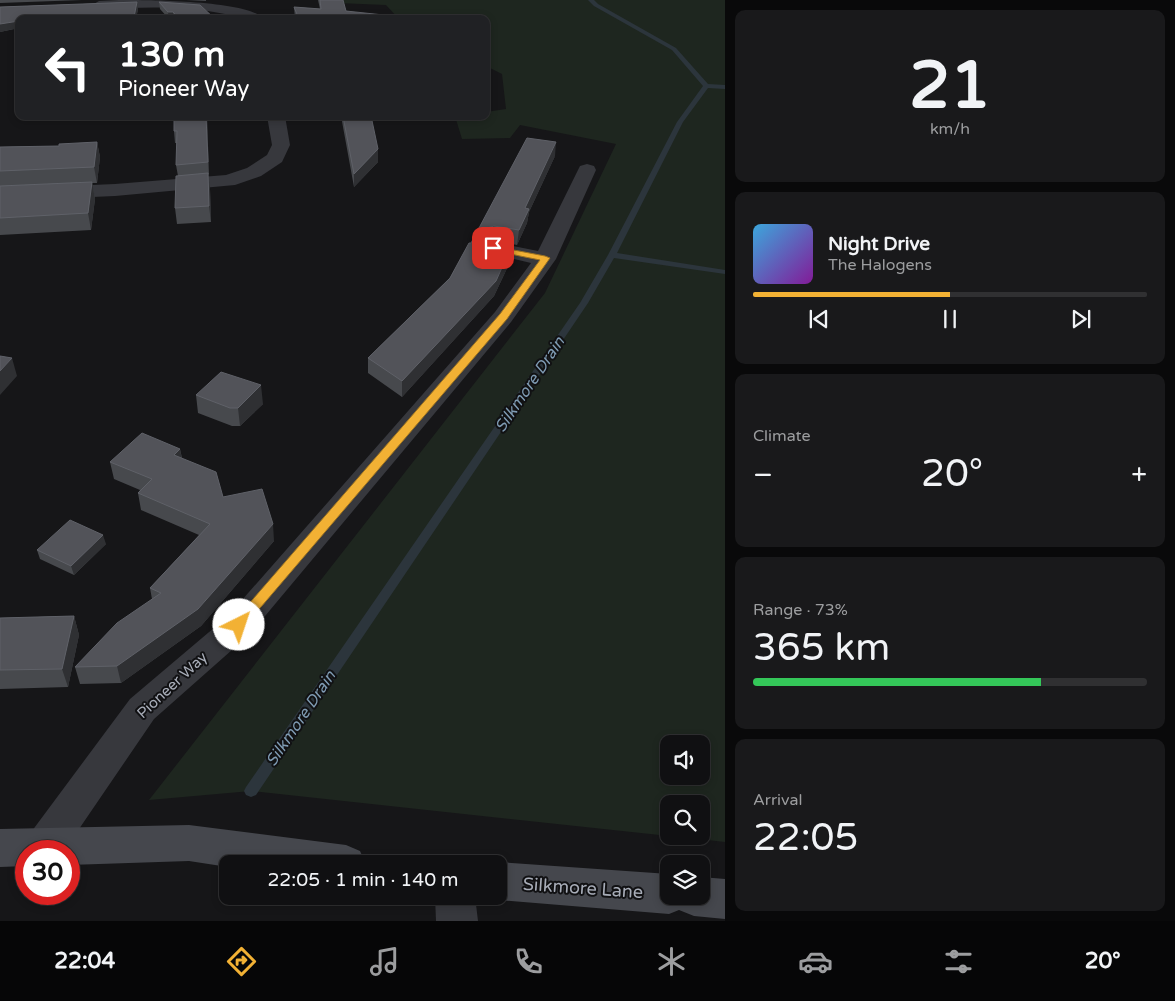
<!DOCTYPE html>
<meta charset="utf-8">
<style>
:root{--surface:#101012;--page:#19191b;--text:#f1f3f6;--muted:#9c9d9f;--line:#303032;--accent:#f2b134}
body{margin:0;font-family:"Varela Round",sans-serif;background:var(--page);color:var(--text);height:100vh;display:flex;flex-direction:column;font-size:19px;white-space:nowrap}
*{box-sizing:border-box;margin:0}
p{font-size:16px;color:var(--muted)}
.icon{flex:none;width:28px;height:28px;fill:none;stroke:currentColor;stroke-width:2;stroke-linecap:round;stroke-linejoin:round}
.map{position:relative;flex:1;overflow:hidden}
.side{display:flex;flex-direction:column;gap:10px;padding:10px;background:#09090a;width:450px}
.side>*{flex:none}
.hud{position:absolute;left:15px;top:15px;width:475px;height:105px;border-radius:10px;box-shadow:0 2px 8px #0003,0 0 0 1px var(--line);background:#202124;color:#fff;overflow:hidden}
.controls{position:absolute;left:660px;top:735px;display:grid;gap:10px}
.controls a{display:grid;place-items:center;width:50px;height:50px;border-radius:10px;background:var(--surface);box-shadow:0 2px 8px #0003,0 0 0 1px var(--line);font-size:25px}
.speed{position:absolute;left:15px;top:840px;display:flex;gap:10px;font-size:25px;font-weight:700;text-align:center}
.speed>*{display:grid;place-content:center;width:65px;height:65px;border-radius:50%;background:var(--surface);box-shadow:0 2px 8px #0003,0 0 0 1px var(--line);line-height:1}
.speed .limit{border:8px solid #d22;background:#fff;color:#111}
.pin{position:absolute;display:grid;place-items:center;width:42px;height:42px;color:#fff;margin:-21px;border-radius:10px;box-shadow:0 2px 8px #0006}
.me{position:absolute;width:55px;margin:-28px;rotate:41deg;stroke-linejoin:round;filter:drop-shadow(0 0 4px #0008)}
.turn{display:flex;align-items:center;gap:18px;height:105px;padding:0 20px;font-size:22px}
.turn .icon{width:65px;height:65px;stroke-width:2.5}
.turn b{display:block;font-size:35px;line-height:42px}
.big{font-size:38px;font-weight:600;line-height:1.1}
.side .widget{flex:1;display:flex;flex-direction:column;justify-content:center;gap:8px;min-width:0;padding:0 18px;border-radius:10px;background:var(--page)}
.side .dial{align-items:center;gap:0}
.dial b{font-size:65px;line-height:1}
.song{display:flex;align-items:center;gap:15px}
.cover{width:60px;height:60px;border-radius:8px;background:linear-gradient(135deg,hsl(200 70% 55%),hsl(290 70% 35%))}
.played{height:5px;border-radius:2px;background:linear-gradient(90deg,var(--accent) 50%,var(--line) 50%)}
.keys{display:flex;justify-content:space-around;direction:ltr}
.heat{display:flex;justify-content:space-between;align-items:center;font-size:28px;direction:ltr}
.charge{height:8px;border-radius:4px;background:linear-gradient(90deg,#34c759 73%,var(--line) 0)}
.trip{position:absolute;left:219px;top:855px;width:288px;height:50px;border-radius:10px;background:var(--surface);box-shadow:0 2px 8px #0003,0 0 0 1px var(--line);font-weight:600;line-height:50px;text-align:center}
.menu{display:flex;height:80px;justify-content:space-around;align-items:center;background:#060607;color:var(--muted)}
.menu .icon{width:35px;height:35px}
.menu .selected{color:var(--accent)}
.menu b{font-size:22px;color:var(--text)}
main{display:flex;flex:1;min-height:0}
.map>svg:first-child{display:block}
.green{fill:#1e261f;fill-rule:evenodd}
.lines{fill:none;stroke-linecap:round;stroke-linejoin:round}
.stream{fill:#2c353c;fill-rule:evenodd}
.street{fill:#37383d;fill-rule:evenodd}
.secondary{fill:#45474d;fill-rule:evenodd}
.wall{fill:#47494d}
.shaded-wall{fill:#2f3033}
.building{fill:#525359;stroke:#5f6168}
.route{fill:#f2b134;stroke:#9d7322}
.labels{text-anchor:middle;stroke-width:4;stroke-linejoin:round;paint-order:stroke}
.street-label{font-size:15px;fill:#a8adb8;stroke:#111113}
.water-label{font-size:16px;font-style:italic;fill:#7f9bb3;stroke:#111113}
.near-street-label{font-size:18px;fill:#a8adb8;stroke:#111113}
</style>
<main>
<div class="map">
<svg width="725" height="921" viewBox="0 0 725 921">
<rect width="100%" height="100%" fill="#161618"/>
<path class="green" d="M324,0H725V842L673,836H701V804H669V836L251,791L149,800L545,293L616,144L520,125L510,138L462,139L455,116H486V112L506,109L502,74L486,66V19H399L386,5L338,3ZM669,744H701V776H669Z"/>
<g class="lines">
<path class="stream" d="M588,0H594L598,4L676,48L708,84L725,85V89L708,88L683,122L617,253L725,270V274L614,258L588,303L256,795L251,797L246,795L244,791L246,787L580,303L608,255L677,122L703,86L672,50L594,6Z"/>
<path class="street" d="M119,0C146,0 248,0 264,19C241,19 222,12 199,10C166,6 132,8 99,9L92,5L99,1Z
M267,116H285L290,145L282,162L261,176L235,185L115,196L0,201V189L115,184L226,175L247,168L267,155L272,145Z
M587,164L594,166L596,170L556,259L511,322L250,634L154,719L64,851H26V854L23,848L29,835L130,699L228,616L495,312L531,263L486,252L482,248L486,244L493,242L538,251L578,170L580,166Z
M435,896H475L478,921H436Z"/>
<path class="secondary" d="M189,825L346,845L360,851L366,864H228V867L189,861L69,865V851H26V866L0,867V829Z
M498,862L669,874V896H701V877L725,879V919L694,916L679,910L669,914L498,900L488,896H498V864H492Z"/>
</g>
<path class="wall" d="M0,0H82L0,3Z
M186,0H206V1Z
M318,0H343L346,11L395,19H295L294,7L320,9Z
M137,2L138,9L136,19H19V28L0,32V7Z
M159,2L215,19H169L160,9Z
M207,116L209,174L208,175L210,189L211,222L177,224L175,208L178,176L176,165L177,143H175L174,131Z
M341,116H371L378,162L354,187Z
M97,142L100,157L97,183H92L95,199L91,230L0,235V147L59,146Z
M555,156L529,212L527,223L517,245L492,240L512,245L511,260L494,296L402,397L368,373V358L450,278L471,243Z
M196,395L263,404L240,426H232L198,413Z
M180,449L182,458L223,497L274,541L201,626L121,683L80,684L75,667L152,599L150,588L199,535L141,510L138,493L140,490L114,479L110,462Z
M106,544L74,575L40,559L37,550Z
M74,616L79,635L68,687L0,689V618Z"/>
<path class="shaded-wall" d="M137,2L138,9L136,19H134Z
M168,12H173V18L169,19Z
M17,21L18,28L0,32V24Z
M206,116H207L209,174L208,162Z
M97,142L100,157L97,183L94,167Z
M556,142L555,156L529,212L527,223L517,245L519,230L525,208Z
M378,149V162L354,187V174Z
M208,173L210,189L211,222L209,206Z
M92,182L95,199L91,230L88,213Z
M494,226L492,240L485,242L482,232L487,228Z
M512,245L511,260L494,296L402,397V381Z
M12,358L17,376L0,395V371Z
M261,385L263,404L240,426L238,408Z
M180,449L183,466L174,455Z
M273,524L274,541L201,626L121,683L117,666Z
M103,535L106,544L74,575L71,566Z
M74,616L79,635L68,687L62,669Z"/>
<path class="building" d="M320,0H343L346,11L393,16L395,19H299L294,7L321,9Z
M137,2L134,17L84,19H19V21L0,24V7Z
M159,2L200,5L215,19H180L173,12H168Z
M174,116H206L208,162L176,165L177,131H174Z
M343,116H371L378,149L354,174Z
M527,138L556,142L525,208L529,209L519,230L494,226L487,228L482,232L487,239L512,245L496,281L402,381L368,358L450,278L469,243H471Z
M97,142L94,167L0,171V147L59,146V144Z
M208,173L209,206L175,208L176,176Z
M92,182L88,213L0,218V186Z
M0,356L12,358L0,371Z
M221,372L261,385L238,408H230L196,395Z
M142,433L180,449L174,455L216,472L223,497L262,489L273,524L198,609L117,666L75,667L117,623L161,593L150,588L210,524L138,493L152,479L110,462Z
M70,520L103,535L71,566L37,550Z
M74,616L62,669L0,670V618Z"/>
<path class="route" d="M493,246L545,256L550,258L507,319L243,628L239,630L234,628L232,625L234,621L500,314L540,260L490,250V247Z"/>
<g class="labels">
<g class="street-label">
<text transform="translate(172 685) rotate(-43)" y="5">Pioneer Way</text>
</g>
<g class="water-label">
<text transform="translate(529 384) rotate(-56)" y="6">Silkmore Drain</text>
<text transform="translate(300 718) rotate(-56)" y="6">Silkmore Drain</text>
</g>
<g class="near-street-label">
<text transform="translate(583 888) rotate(4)" y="6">Silkmore Lane</text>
</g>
</g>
</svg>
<div class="controls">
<a><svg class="icon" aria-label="sound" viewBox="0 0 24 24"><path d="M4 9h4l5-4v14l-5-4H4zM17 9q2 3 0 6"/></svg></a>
<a><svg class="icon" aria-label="search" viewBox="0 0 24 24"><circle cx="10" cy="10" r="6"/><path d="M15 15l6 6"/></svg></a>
<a><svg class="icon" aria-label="layers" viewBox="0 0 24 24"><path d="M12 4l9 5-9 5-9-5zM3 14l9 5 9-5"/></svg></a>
</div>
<div class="speed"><div class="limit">30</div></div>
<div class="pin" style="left:493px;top:248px;background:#d93025"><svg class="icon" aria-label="arrive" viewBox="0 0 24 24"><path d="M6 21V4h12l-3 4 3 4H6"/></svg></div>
<svg class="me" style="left:239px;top:625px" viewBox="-20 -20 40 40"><circle r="19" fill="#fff"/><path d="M0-13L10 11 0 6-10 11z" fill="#f2b134"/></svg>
<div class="trip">22:05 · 1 min · 140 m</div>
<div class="hud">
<div class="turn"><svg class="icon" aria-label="left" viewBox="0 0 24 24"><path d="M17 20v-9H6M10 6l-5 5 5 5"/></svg><div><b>130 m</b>Pioneer Way</div></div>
</div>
</div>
<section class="side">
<div class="widget dial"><b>21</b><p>km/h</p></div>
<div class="widget">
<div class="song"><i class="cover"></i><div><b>Night Drive</b><p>The Halogens</p></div></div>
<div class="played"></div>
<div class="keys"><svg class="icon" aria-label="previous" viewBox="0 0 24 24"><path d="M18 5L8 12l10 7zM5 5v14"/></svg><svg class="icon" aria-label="pause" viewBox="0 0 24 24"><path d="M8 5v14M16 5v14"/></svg><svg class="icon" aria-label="next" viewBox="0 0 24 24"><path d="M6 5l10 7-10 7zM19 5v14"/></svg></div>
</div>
<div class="widget"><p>Climate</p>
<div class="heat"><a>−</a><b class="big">20°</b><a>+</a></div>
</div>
<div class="widget"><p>Range · 73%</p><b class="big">365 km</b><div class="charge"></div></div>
<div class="widget"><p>Arrival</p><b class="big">22:05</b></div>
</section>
</main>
<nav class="menu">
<b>22:04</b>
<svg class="icon selected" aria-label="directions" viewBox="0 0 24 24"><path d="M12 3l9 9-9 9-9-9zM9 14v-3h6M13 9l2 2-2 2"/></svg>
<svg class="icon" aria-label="music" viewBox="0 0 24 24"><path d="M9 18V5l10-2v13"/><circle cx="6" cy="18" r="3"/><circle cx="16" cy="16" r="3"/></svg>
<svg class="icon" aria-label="phone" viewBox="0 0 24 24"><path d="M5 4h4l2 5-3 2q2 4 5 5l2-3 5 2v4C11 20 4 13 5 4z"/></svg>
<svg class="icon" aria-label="climate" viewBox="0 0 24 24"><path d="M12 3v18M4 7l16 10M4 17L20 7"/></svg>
<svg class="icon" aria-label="car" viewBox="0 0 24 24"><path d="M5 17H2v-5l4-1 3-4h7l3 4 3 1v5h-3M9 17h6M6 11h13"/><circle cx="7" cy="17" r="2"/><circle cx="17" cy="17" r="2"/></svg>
<svg class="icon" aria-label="filters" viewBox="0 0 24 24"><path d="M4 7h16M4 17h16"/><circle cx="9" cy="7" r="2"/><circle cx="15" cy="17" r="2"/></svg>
<b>20°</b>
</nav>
